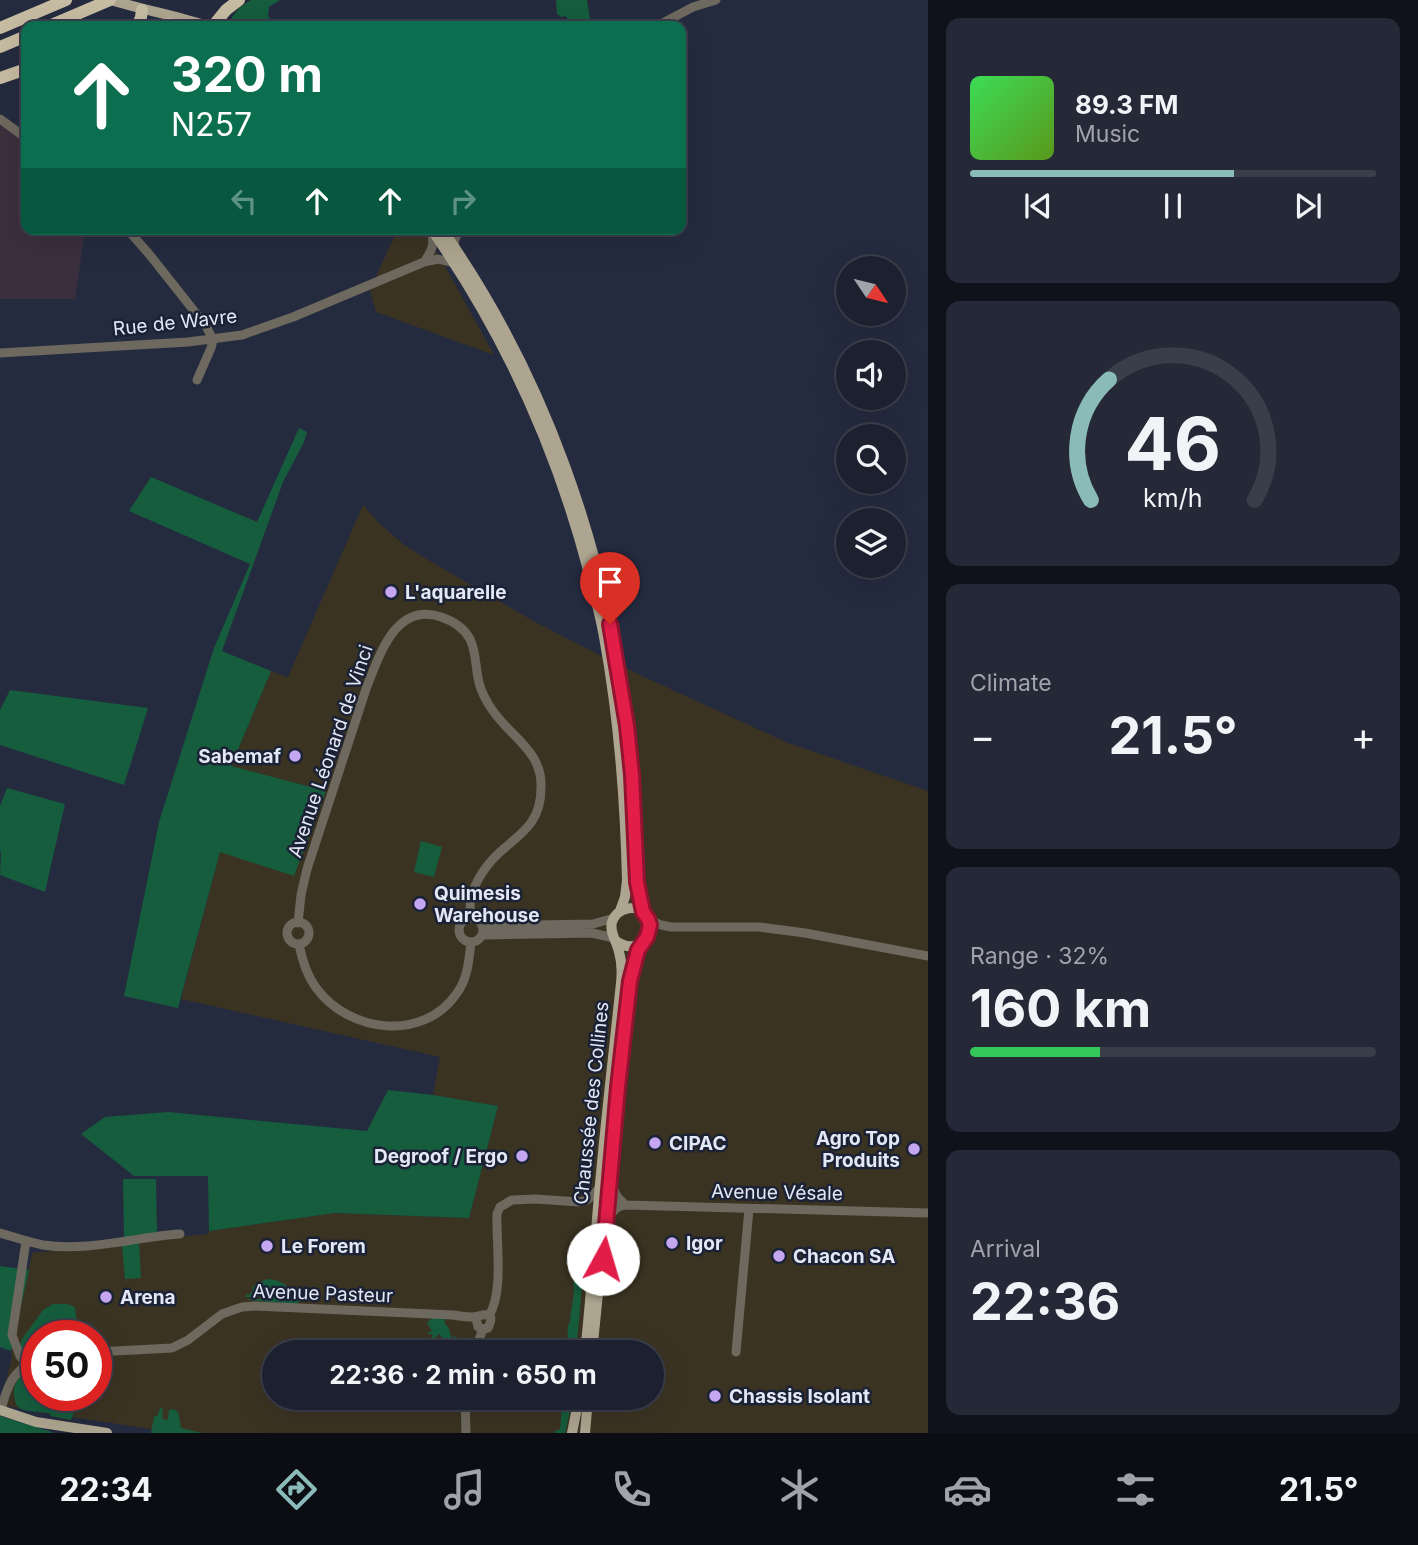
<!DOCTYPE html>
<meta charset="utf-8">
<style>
:root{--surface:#1c202f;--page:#252837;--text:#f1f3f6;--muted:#a0a3aa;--line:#3a3e4b;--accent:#8bbbb9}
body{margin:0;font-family:Inter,sans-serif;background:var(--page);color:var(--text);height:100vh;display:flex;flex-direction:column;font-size:26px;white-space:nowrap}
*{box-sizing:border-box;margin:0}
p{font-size:23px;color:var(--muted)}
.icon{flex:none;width:38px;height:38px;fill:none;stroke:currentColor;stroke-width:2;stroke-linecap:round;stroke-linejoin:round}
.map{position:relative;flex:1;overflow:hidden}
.side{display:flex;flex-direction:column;gap:18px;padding:18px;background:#0f121a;width:490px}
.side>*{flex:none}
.top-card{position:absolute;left:21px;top:21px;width:665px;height:214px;border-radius:14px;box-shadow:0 7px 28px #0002,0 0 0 2px var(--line);background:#0b6e4f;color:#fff;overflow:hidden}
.needle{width:46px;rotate:125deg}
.tools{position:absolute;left:836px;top:256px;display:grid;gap:14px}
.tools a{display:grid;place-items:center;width:70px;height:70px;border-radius:50%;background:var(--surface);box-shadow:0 7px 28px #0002,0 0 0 2px var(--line);font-size:35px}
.speed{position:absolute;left:21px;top:1320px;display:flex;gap:14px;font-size:35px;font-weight:700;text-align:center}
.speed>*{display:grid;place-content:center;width:91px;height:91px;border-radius:50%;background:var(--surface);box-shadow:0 7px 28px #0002,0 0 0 2px var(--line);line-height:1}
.speed .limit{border:10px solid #d22;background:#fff;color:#111}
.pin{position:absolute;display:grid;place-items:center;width:60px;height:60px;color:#fff;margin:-72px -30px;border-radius:50% 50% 50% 0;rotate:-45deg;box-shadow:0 0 7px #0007}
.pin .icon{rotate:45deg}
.me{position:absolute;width:77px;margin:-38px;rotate:6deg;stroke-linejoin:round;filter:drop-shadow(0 0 5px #0008)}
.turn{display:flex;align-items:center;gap:24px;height:147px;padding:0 35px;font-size:32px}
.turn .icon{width:91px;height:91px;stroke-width:2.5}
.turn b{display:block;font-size:49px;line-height:60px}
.lanes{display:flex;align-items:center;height:66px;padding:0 35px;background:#0003;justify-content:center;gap:35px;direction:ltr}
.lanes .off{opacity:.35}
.big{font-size:52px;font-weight:700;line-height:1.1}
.side .card{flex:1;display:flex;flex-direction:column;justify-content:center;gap:10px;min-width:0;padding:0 24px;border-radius:14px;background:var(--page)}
.side .dial{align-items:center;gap:0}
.dial svg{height:182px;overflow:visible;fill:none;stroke:var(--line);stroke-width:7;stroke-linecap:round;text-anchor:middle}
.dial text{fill:var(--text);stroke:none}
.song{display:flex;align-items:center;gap:21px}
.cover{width:84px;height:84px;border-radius:10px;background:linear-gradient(135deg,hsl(130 70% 55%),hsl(90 70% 35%))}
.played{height:7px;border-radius:4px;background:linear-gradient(90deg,var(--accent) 65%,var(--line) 65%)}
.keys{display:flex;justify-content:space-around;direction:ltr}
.heat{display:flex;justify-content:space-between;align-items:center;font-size:38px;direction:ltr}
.charge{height:10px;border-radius:5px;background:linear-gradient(90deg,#34c759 32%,var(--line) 0)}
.trip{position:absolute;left:262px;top:1340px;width:402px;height:70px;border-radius:35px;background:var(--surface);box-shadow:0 7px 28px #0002,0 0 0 2px var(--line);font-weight:700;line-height:70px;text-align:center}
.tabs{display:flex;height:112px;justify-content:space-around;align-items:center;background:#0b0d13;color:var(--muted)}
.tabs .icon{width:49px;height:49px}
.tabs .current{color:var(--accent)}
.tabs b{font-size:32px;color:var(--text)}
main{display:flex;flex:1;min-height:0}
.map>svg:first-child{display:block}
.industrial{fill:#3b3322;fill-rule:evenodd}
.education{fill:#3b2f3d}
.green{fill:#155d3d}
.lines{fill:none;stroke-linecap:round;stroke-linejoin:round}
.minor{stroke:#6d695e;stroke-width:9}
.major{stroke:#ada58f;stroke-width:10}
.highway{stroke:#c6bca2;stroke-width:12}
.route-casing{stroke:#92132f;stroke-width:18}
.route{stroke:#e11d48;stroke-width:12}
.poi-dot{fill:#c5a7f1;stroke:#1b2235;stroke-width:2.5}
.labels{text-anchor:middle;stroke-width:5;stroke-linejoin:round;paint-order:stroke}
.street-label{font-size:19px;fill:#e3e8f5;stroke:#1b2235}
.poi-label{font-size:19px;font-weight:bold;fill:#e3e8f5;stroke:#1b2235;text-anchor:start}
</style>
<main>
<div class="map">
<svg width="928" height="1433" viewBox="0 0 928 1433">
<rect width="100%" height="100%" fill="#252b3f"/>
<path class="industrial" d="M388,229H423L430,239L494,355L376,312L370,290L396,233Z
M363,505L378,522L403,544L428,560L535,622L627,669L788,743L928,791V1433H153L151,1429L72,1417L71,1420L51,1416L49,1413L0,1405L12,1357L11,1351L32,1253L207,1234L209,1231L335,1213L469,1218L498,1106L433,1095L440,1057L181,999L220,851L325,791L231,766L271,671L288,677ZM37,1335H96V1395H37ZM275,1353H653V1398H275Z"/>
<path class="education" d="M0,123L26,142V229H85L75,299H0Z"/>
<path class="green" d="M251,0H280L269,7L268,16L275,26H232V17L240,7Z
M556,0H587L591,26H575L565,16L561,17L557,14Z
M299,428L307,432L304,442L283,482L222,651L271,671L231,766L326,791L294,876L220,852L178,1008L124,996L159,822L214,648L250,564L129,511L151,477L257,522Z
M10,690L148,708L124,785L0,745V710Z
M7,788L65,804L45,892L0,875L1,852L0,851V806Z
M421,841L442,847L434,877L414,872Z
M388,1090L433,1095L498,1106L469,1218L335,1213L209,1231L208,1176H134L81,1134L105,1117L168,1112L367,1131Z
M123,1179H156L157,1234L124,1238Z
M139,1243L141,1278L125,1279L122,1245Z
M578,1265L584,1266L576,1353L531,1352L529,1345L532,1342H535V1348H546L547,1345H553V1349L567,1350L568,1324L570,1323C570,1309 576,1296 573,1281L577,1282L578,1279L574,1271H578Z
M0,1266L29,1270L11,1351L0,1347Z
M268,1279C279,1280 287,1284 294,1293L298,1291L302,1297L300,1301L297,1304L249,1300L248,1299H260L261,1293L253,1292L252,1297H246V1294L249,1295L253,1290L252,1288L257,1283Z
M53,1304H67L75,1307L77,1324L72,1335H37V1353L27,1356L23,1354L20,1345L22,1339L43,1310Z
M432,1318L444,1319L445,1324L448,1327L452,1338L456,1336L457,1338L453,1341L464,1351L467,1348L468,1349V1353H457L439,1334L432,1342L430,1340L433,1334H428V1332L432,1331L427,1323Z
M37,1365V1395H60L59,1405L76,1407L71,1420L51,1416L49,1413C41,1412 29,1412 21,1409C17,1406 16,1404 15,1400C10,1384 22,1371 37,1365Z
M531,1398H573L565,1433H555L556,1430H560L562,1405H557V1400L540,1399L539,1404Z
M160,1408L163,1409L162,1419L168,1420L169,1410L173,1409L178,1412L181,1428L202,1433H151L154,1417L158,1415Z
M0,1416L55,1433H0Z"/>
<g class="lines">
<path class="minor" d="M657,26L693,7L716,0
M0,119L26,138
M127,229L149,254L206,326L213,340
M454,246L455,239L460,229
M424,262C432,251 435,244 431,231
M0,353L188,342L242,335L293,317L424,262L438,259L454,263
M197,380L211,348L213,340
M459 930a12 12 0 1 1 24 0a12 12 0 1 1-24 0Z
M648,919L661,925L671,927H759L805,933L928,956
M287 933a11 11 0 1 1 22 0a11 11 0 1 1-22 0Z
M298,923L301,895L307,869L366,689C379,657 395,601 441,617C453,621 464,628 470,639C477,653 475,671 480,686C482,693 486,700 489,705C507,736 543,749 541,788C541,822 523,832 500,852C487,864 476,880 471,897C470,903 470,911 470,918
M482,926L593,924L614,918
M482,935L592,933L614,938
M299,944C302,960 307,976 317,989C350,1033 424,1042 457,993C468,978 469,959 471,942
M613,1180C613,1192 616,1197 626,1205
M607,1227C610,1216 613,1206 626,1205L928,1213
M0,1233C14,1237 28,1242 43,1245C88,1252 135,1237 180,1234
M489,1316C504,1291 496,1243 497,1214L500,1207L512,1200L536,1199L579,1202L587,1200L593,1195L600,1187
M96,1352L172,1348L188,1340L222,1314L242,1307L255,1306L453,1315C459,1316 466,1317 472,1317C480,1317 498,1307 488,1328L483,1329L478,1327L476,1318
M736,1352L749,1209
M474,1353L483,1329
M26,1364L20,1356L12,1335L26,1241
M465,1398L466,1433
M1,1410C7,1386 13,1370 37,1359"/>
<path class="major" d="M111,0C143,10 175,15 207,26
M431,229C503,332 556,448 588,570C594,592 600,614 604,637C619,719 625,797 627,880L625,897L620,911
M442,229C545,375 606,550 627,727C631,757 633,787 634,817C635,850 635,881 643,912
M585,1353C591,1297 595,1240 600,1184C606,1117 614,1050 621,983C622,973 622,962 619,952C617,942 609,932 612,922C617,907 637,903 646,916C660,936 635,956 616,941
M592,1353L626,1015L633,967L642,943
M0,1410L36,1422L107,1433
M572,1433L579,1398
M585,1433L588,1398"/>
<path class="highway" d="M49,26L110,0
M138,26L141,17L142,10
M165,26L169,24
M213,26L226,10L239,0
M0,28L66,0
M0,47L26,36
M0,78L26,69"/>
</g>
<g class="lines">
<g class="route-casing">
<path id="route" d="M603,1259L618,1087L630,981L638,950L647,937L650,925L648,919L643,912L637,882L632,775L627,726L610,624"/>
</g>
<use href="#route" class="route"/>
</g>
<g class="poi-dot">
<circle cx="391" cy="592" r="7"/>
<circle cx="295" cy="756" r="7"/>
<circle cx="420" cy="904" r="7"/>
<circle cx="655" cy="1143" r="7"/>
<circle cx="914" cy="1149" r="7"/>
<circle cx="522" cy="1156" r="7"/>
<circle cx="672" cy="1243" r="7"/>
<circle cx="267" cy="1246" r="7"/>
<circle cx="779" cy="1256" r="7"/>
<circle cx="106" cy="1297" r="7"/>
<circle cx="715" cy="1396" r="7"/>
</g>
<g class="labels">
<g class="street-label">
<text transform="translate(175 322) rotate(-6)" y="7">Rue de Wavre</text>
<text transform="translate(330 751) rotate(-71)" y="7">Avenue Léonard de Vinci</text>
<text transform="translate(591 1103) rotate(-84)" y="7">Chaussée des Collines</text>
<text transform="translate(777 1192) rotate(1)" y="7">Avenue Vésale</text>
<text transform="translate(323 1293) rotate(2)" y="7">Avenue Pasteur</text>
</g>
<g class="poi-label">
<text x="405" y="599">L'aquarelle</text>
<text x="281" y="763" text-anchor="end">Sabemaf</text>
<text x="434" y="900">Quimesis<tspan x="434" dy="22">Warehouse</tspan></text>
<text x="900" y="1145" text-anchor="end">Agro Top<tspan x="900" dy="22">Produits</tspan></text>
<text x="669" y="1150">CIPAC</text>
<text x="508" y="1163" text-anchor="end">Degroof / Ergo</text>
<text x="686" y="1250">Igor</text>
<text x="281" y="1253">Le Forem</text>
<text x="793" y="1263">Chacon SA</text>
<text x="120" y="1304">Arena</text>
<text x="729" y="1403">Chassis Isolant</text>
</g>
</g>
</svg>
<div class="tools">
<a><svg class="needle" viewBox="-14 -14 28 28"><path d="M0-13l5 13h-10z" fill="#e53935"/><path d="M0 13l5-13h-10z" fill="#a0a3aa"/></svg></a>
<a><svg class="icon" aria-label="sound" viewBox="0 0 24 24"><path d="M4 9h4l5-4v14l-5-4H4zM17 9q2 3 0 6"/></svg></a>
<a><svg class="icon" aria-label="search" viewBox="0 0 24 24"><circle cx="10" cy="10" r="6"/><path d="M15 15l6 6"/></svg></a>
<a><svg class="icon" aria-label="layers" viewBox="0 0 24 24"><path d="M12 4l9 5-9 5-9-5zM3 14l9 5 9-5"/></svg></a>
</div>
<div class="speed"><div class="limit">50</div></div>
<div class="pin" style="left:610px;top:624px;background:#d93025"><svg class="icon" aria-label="arrive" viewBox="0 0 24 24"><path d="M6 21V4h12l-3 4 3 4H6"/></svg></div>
<svg class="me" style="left:603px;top:1259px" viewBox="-20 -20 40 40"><circle r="19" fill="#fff"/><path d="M0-13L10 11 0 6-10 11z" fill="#e11d48"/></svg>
<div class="trip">22:36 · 2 min · 650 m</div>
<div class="top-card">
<div class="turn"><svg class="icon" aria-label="ahead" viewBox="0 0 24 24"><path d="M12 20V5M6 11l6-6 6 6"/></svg><div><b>320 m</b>N257</div></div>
<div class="lanes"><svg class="icon off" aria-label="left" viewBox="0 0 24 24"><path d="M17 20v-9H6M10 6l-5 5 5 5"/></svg><svg class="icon" aria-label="ahead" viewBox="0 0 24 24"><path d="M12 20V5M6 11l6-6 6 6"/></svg><svg class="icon" aria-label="ahead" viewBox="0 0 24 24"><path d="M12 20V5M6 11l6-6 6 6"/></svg><svg class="icon off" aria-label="right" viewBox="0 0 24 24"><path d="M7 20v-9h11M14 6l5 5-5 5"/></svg></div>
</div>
</div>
<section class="side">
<div class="card">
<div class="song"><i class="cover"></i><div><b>89.3 FM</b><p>Music</p></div></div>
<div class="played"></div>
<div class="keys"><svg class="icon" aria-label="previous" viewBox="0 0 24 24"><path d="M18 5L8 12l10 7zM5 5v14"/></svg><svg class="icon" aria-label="pause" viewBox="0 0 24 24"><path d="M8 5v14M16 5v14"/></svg><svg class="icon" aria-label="next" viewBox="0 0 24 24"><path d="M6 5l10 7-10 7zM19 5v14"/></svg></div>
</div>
<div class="card dial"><svg viewBox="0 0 100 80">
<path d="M14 69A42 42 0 1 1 86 69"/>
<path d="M14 69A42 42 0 0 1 22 16" stroke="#8bbbb9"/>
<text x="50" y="56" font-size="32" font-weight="700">46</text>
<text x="50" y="72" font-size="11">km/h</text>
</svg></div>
<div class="card"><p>Climate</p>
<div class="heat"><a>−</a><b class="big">21.5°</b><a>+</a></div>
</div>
<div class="card"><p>Range · 32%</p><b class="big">160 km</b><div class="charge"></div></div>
<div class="card"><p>Arrival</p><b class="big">22:36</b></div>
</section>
</main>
<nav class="tabs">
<b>22:34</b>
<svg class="icon current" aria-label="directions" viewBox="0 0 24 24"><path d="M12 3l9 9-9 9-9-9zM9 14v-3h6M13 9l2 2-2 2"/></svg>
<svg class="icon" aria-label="music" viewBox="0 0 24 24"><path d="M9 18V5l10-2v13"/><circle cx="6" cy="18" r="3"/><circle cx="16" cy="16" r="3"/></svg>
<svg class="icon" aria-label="phone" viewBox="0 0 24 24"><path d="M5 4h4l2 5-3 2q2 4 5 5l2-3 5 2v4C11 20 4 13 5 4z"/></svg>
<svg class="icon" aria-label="climate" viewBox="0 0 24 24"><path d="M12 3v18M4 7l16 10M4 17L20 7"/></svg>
<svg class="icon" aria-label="car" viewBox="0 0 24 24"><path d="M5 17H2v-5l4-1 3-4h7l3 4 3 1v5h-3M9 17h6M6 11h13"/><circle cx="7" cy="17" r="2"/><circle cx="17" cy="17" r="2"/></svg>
<svg class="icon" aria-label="filters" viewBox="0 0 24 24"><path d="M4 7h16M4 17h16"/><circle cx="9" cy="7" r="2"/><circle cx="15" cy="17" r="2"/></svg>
<b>21.5°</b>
</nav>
